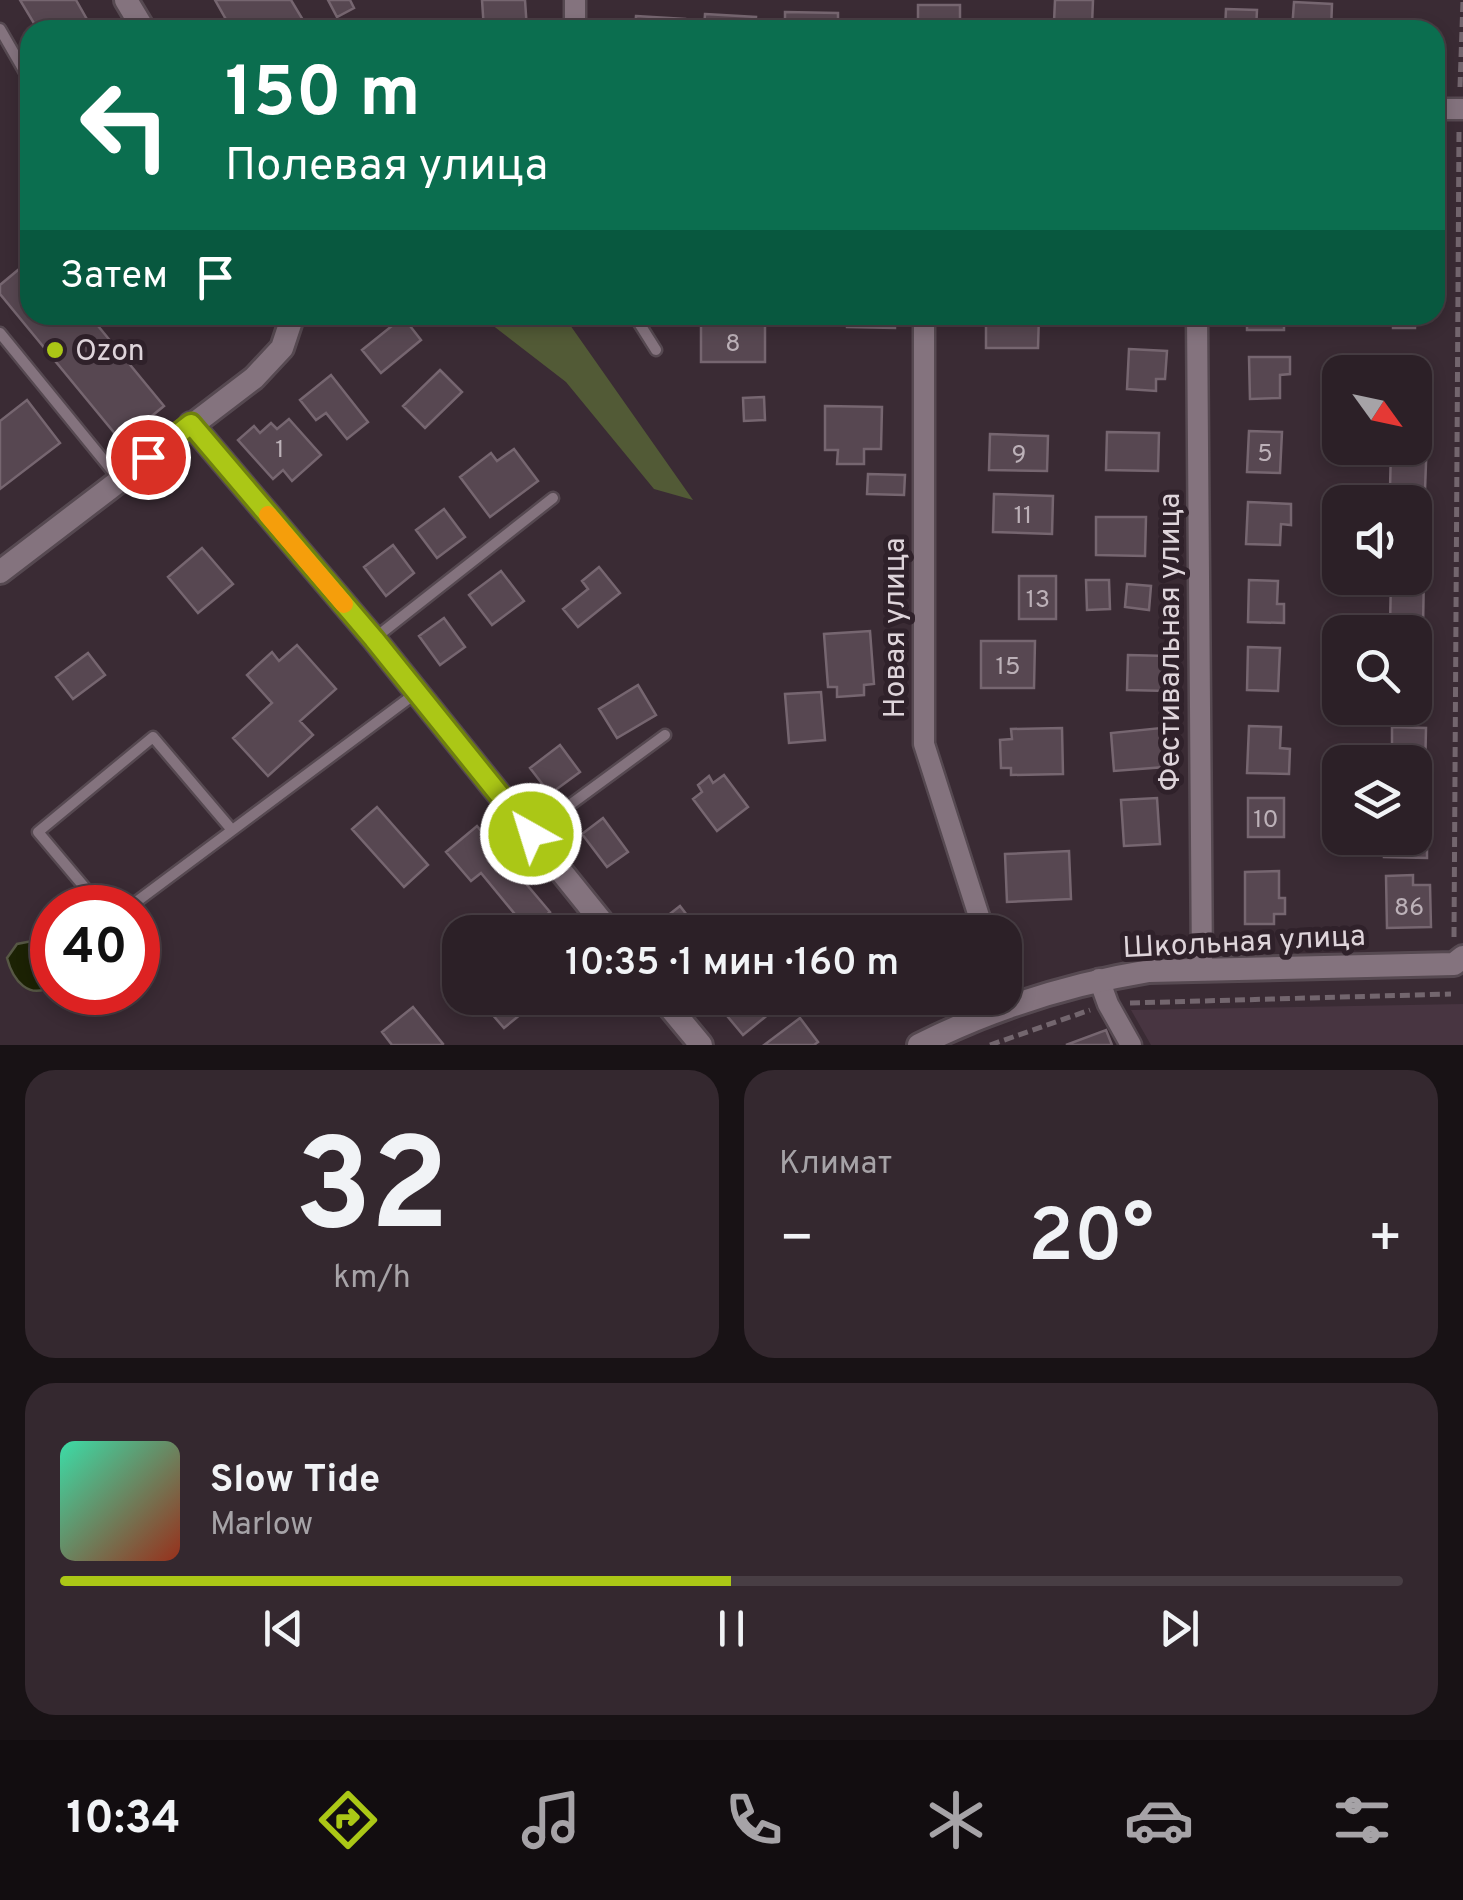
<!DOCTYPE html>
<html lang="ru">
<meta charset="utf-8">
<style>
:root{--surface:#2c2027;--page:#34282f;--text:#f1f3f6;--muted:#a6a3a7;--line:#483e44;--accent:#abc716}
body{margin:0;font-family:Overpass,sans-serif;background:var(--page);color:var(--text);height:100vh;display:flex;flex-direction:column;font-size:38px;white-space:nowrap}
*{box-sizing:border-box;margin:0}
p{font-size:32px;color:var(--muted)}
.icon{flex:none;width:55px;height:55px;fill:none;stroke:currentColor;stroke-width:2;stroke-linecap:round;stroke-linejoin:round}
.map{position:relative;height:1045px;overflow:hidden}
.drawer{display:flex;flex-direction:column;gap:25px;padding:25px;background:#181215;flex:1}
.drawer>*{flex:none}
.top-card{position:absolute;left:20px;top:20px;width:1425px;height:305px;border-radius:30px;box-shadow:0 5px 15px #0003,0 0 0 2px var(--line);background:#0b6e4f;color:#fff;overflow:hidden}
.needle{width:65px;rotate:123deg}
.tools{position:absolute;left:1322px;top:355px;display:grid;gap:20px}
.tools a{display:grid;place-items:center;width:110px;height:110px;border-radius:20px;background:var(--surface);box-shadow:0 5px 15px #0003,0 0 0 2px var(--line);font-size:50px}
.speed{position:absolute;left:30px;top:885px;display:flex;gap:20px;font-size:50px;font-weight:700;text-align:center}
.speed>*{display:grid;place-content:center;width:130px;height:130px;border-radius:50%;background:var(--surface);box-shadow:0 5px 15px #0003,0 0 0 2px var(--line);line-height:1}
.speed .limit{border:15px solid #d22;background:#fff;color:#111}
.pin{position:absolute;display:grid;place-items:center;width:85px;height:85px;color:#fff;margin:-42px;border:5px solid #fff;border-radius:50%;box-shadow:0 2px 10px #0007}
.me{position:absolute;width:110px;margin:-55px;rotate:321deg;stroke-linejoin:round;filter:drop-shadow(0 0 8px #0008)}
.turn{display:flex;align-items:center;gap:35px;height:210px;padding:0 40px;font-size:45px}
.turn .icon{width:130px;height:130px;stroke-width:2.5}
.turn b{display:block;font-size:70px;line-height:85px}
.then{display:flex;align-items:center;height:95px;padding:0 40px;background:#0003;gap:20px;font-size:38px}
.big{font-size:75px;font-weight:600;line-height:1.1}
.drawer .tile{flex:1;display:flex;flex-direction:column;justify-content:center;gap:15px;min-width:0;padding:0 35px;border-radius:30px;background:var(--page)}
.drawer .dial{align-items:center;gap:0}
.dial b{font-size:130px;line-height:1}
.song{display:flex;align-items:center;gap:30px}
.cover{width:120px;height:120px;border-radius:15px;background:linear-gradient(135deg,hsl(160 70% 55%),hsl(10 70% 35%))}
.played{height:10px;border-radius:5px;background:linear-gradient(90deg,var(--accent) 50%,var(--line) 50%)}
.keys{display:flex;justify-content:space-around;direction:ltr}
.heat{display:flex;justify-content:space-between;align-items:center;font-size:55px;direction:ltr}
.drawer .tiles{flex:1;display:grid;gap:25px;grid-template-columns:1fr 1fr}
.tile:last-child{grid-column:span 2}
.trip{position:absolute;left:442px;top:915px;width:580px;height:100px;border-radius:30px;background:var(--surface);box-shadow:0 5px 15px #0003,0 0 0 2px var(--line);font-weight:600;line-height:100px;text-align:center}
.tab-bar{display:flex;height:160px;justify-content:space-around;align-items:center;background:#120d10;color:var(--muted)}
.tab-bar .icon{width:70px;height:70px}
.tab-bar .current{color:var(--accent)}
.tab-bar b{font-size:45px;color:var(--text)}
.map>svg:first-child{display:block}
.built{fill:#483541}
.green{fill:#525a36}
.water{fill:#1c2204;stroke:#565744;stroke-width:2.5}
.building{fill:#574751;stroke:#766670;stroke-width:2.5}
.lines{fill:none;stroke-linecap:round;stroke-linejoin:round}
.service-casing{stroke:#564951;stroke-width:15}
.minor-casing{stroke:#564951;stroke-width:25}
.tertiary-casing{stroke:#564951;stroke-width:28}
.path{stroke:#73666e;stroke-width:5;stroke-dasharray:10 5;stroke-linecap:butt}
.service{stroke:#84737e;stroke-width:10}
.minor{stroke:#84737e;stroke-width:20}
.tertiary{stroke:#84737e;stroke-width:22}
.route-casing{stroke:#6f810e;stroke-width:25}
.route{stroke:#abc716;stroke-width:18}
.slow{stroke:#f59e0b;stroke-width:18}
.poi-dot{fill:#abc716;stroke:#2f212a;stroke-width:4}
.labels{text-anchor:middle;stroke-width:10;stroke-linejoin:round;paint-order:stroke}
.number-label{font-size:25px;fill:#bcb1b8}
.poi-label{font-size:30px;fill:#ded4da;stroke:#2f212a;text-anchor:start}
.street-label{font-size:30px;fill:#ded4da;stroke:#2f212a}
</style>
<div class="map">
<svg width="1463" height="1045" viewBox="0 0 1463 1045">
<rect width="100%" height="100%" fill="#3a2b34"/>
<path class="built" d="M1463,1004V1045H1151L1131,1010Z"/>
<path class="green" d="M485,315H563L693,500L654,489L566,382L487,321Z"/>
<path class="water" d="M32,941L52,957V986C29,1000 13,981 7,958L17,944Z"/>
<path class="building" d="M20,0H76L93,30H38Z
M215,0H291L309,30H232Z
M328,0H350L354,8L337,17Z
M482,0H525L527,30H484Z
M1055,0H1093L1092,25L1054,22Z
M1294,2L1332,4L1331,30H1292Z
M918,5H960V30H918Z
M1226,9L1257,10L1256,30H1225Z
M785,12L838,13V30H785Z
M705,14L756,17L755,30H704Z
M636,16L685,19L684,30H635Z
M1401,23L1429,24V30H1400Z
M30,260V315H89L164,406L121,441L0,294V285Z
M718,315H765V362H701V323H718Z
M847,315H895V328L847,327Z
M986,315H1039L1038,348H986Z
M1109,315H1162V324H1109Z
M1247,315H1284V330H1247Z
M1393,315H1424V318H1415V328H1393Z
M403,317L421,340L381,373L362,350Z
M1129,349L1167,351L1165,379H1156V391L1127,389Z
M1249,357H1290V374L1280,375V398L1250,399Z
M1387,360L1427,362L1424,417L1415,416V372H1387Z
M440,370L462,392L425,428L403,406Z
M331,375L368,422L347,439L326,413L316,420L300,400Z
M764,397L765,420L744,421L743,398Z
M27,400L60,443L0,489V421Z
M825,406L882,407L881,449H864V464H837L838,450H825Z
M289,419L321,455L292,481L283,470L273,479L238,440L254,426L260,433L271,423L277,429Z
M1249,431L1282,432L1280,473L1247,472Z
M1107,432L1159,433L1158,471L1106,470Z
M990,434L1048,436L1047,471L989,470Z
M1415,436H1427L1425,490L1390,489L1391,448H1415Z
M514,449L538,481L490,517L460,477L491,453L497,461Z
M868,474L905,475L904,495L867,494Z
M994,494L1053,496L1052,534L993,532Z
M1248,502L1291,504V525L1281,524L1280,545L1246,544Z
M1415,506H1425L1424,550H1415Z
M444,509L465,537L437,558L416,530Z
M1096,517H1146L1145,556L1096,555Z
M393,545L414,573L386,596L364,567Z
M202,548L233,584L198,613L168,577Z
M599,567L620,593L578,627L563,609L588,589L582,581Z
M501,571L524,601L492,625L469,595Z
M1415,571H1424L1423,628L1390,627L1391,578H1415Z
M1019,576H1056V619H1019Z
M1086,580H1109L1110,609L1087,610Z
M1249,580L1278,581L1277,604H1284V623L1248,622Z
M1127,584L1151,586L1149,610L1125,607Z
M444,618L465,647L440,665L419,636Z
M870,631L874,684L864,685V695L837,697V687H828L824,634Z
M981,641H1035L1034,688H981Z
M297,645L336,689L300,721L313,735L268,776L233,738L272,703L247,675L272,652L279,661Z
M1248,647L1280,648L1278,691L1247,690Z
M1415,651H1425L1423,696H1415Z
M88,653L105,675L73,699L56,677Z
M1128,655L1168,656V691L1127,690Z
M638,685L656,715L617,738L599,709Z
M821,692L825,740L789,743L785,694Z
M1249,726L1281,727L1280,748L1290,749L1289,774L1247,773Z
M1392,727L1426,728L1425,774H1415V762H1382V753H1392Z
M1062,728L1063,774L1011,775V768H1001L1000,740L1012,739L1011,729Z
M1161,728L1165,767L1114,771L1111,733Z
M560,745L580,772L550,794L530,768Z
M724,775L748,807L717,831L693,799L702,792L698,785L709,776L713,783Z
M1157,798L1160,844L1124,846L1121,800Z
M1248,798H1284V837H1248Z
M1415,798H1427V858L1384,857L1385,838H1415Z
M377,807L428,865L404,887L352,829Z
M603,818L628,852L607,867L582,834Z
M477,826L550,912L528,930L481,873L471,881L446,852Z
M1069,851L1071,899L1007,902L1005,854Z
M1279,871V898H1285V914H1274V924H1245V872Z
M1413,875V885H1430L1431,927L1387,928L1386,876Z
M680,906L700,932H664L657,924Z
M478,998H536L538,1000L504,1028Z
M741,998H784L786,1000L743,1035L713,999Z
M413,1007L443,1044L442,1045H392L382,1032Z
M800,1018L818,1042L814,1045H764Z
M1106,1030L1112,1045H1066Z"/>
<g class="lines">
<g class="service-casing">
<path id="service" d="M0,29L30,81
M634,315L656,350
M0,333L119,479
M375,638L553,498
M533,832L665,735
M102,908L38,832L153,737L232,830
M128,908L416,693"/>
</g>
<g class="minor-casing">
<path id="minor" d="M575,0V30
M1435,109H1463
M924,315V744L984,932
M1197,315L1202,968
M1099,979L1108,1004L1131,1045"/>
</g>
<g class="tertiary-casing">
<path id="tertiary" d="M126,0L144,30
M191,424L374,639L610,932
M0,572L254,378L282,348L293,315
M662,998L701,1045
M919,1045C991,1009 1070,984 1149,971L1454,964L1463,957"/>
</g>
<path class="path" d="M1460,87L1463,0
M1454,937L1459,128
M1130,1003L1451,994
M990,1045L1090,1010"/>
<use href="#service" class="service"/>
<use href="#minor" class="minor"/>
<use href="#tertiary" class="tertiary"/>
</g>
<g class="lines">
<g class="route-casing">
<path id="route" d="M148,457L191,424L374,639L531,834"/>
</g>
<use href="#route" class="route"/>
<path class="slow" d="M268,515L344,604"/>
</g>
<circle class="poi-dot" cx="55" cy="350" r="10"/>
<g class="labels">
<g class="number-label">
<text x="733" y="351">8</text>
<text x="280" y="457">1</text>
<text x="1265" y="461">5</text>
<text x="1019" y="462">9</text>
<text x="1023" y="523">11</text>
<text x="1038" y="607">13</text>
<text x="1008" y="674">15</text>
<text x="1266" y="827">10</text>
<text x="1409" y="915">86</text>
</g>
<g class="poi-label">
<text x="75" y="360">Ozon</text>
</g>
<g class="street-label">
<text transform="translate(894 628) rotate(-90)" y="10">Новая улица</text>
<text transform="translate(1169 642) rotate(-90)" y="10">Фестивальная улица</text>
<text transform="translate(1244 941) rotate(-3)" y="10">Школьная улица</text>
</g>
</g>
</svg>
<div class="tools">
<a><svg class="needle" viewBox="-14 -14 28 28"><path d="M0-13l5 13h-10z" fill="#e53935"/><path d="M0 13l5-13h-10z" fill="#a6a3a7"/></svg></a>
<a><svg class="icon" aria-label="sound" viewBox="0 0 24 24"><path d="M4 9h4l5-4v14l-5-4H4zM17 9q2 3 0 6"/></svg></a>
<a><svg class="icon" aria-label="search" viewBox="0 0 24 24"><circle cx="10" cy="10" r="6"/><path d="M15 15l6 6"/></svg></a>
<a><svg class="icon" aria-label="layers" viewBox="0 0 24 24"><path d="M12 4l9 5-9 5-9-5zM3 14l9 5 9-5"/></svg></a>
</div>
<div class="speed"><div class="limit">40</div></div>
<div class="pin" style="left:148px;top:457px;background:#d93025"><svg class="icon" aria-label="arrive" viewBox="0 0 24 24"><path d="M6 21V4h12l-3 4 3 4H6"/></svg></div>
<svg class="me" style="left:531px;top:834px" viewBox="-20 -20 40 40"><circle r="17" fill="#abc716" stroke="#fff" stroke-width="3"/><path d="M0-11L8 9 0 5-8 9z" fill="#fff"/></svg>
<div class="trip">10:35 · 1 мин · 160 m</div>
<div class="top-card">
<div class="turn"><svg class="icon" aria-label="left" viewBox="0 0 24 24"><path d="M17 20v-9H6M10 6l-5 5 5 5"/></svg><div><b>150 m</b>Полевая улица</div></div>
<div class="then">Затем<svg class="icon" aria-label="arrive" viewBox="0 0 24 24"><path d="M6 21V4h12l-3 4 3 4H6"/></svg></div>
</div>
</div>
<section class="drawer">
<div class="tiles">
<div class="tile dial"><b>32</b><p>km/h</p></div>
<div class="tile"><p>Климат</p>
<div class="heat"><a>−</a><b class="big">20°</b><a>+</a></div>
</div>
<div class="tile">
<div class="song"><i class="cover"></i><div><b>Slow Tide</b><p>Marlow</p></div></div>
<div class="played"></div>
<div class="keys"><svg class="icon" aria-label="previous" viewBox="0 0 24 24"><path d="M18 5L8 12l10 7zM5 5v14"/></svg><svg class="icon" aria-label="pause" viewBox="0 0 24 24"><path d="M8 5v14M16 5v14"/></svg><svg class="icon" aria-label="next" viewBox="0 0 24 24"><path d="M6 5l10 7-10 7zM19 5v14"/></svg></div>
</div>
</div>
</section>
<nav class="tab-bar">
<b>10:34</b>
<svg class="icon current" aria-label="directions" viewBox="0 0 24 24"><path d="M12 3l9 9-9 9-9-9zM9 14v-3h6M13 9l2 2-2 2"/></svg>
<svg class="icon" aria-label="music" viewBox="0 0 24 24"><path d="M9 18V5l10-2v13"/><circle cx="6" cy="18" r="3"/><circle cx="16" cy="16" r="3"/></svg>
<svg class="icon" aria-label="phone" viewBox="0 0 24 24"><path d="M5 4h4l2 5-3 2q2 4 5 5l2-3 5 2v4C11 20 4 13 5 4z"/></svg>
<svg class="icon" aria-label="climate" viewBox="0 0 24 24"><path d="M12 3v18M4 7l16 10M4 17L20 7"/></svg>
<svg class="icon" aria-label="car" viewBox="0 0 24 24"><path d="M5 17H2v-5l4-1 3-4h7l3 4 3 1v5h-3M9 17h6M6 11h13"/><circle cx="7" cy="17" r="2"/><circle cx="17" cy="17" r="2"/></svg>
<svg class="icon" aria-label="filters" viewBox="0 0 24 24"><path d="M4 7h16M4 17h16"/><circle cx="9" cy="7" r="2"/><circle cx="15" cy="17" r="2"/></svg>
</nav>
